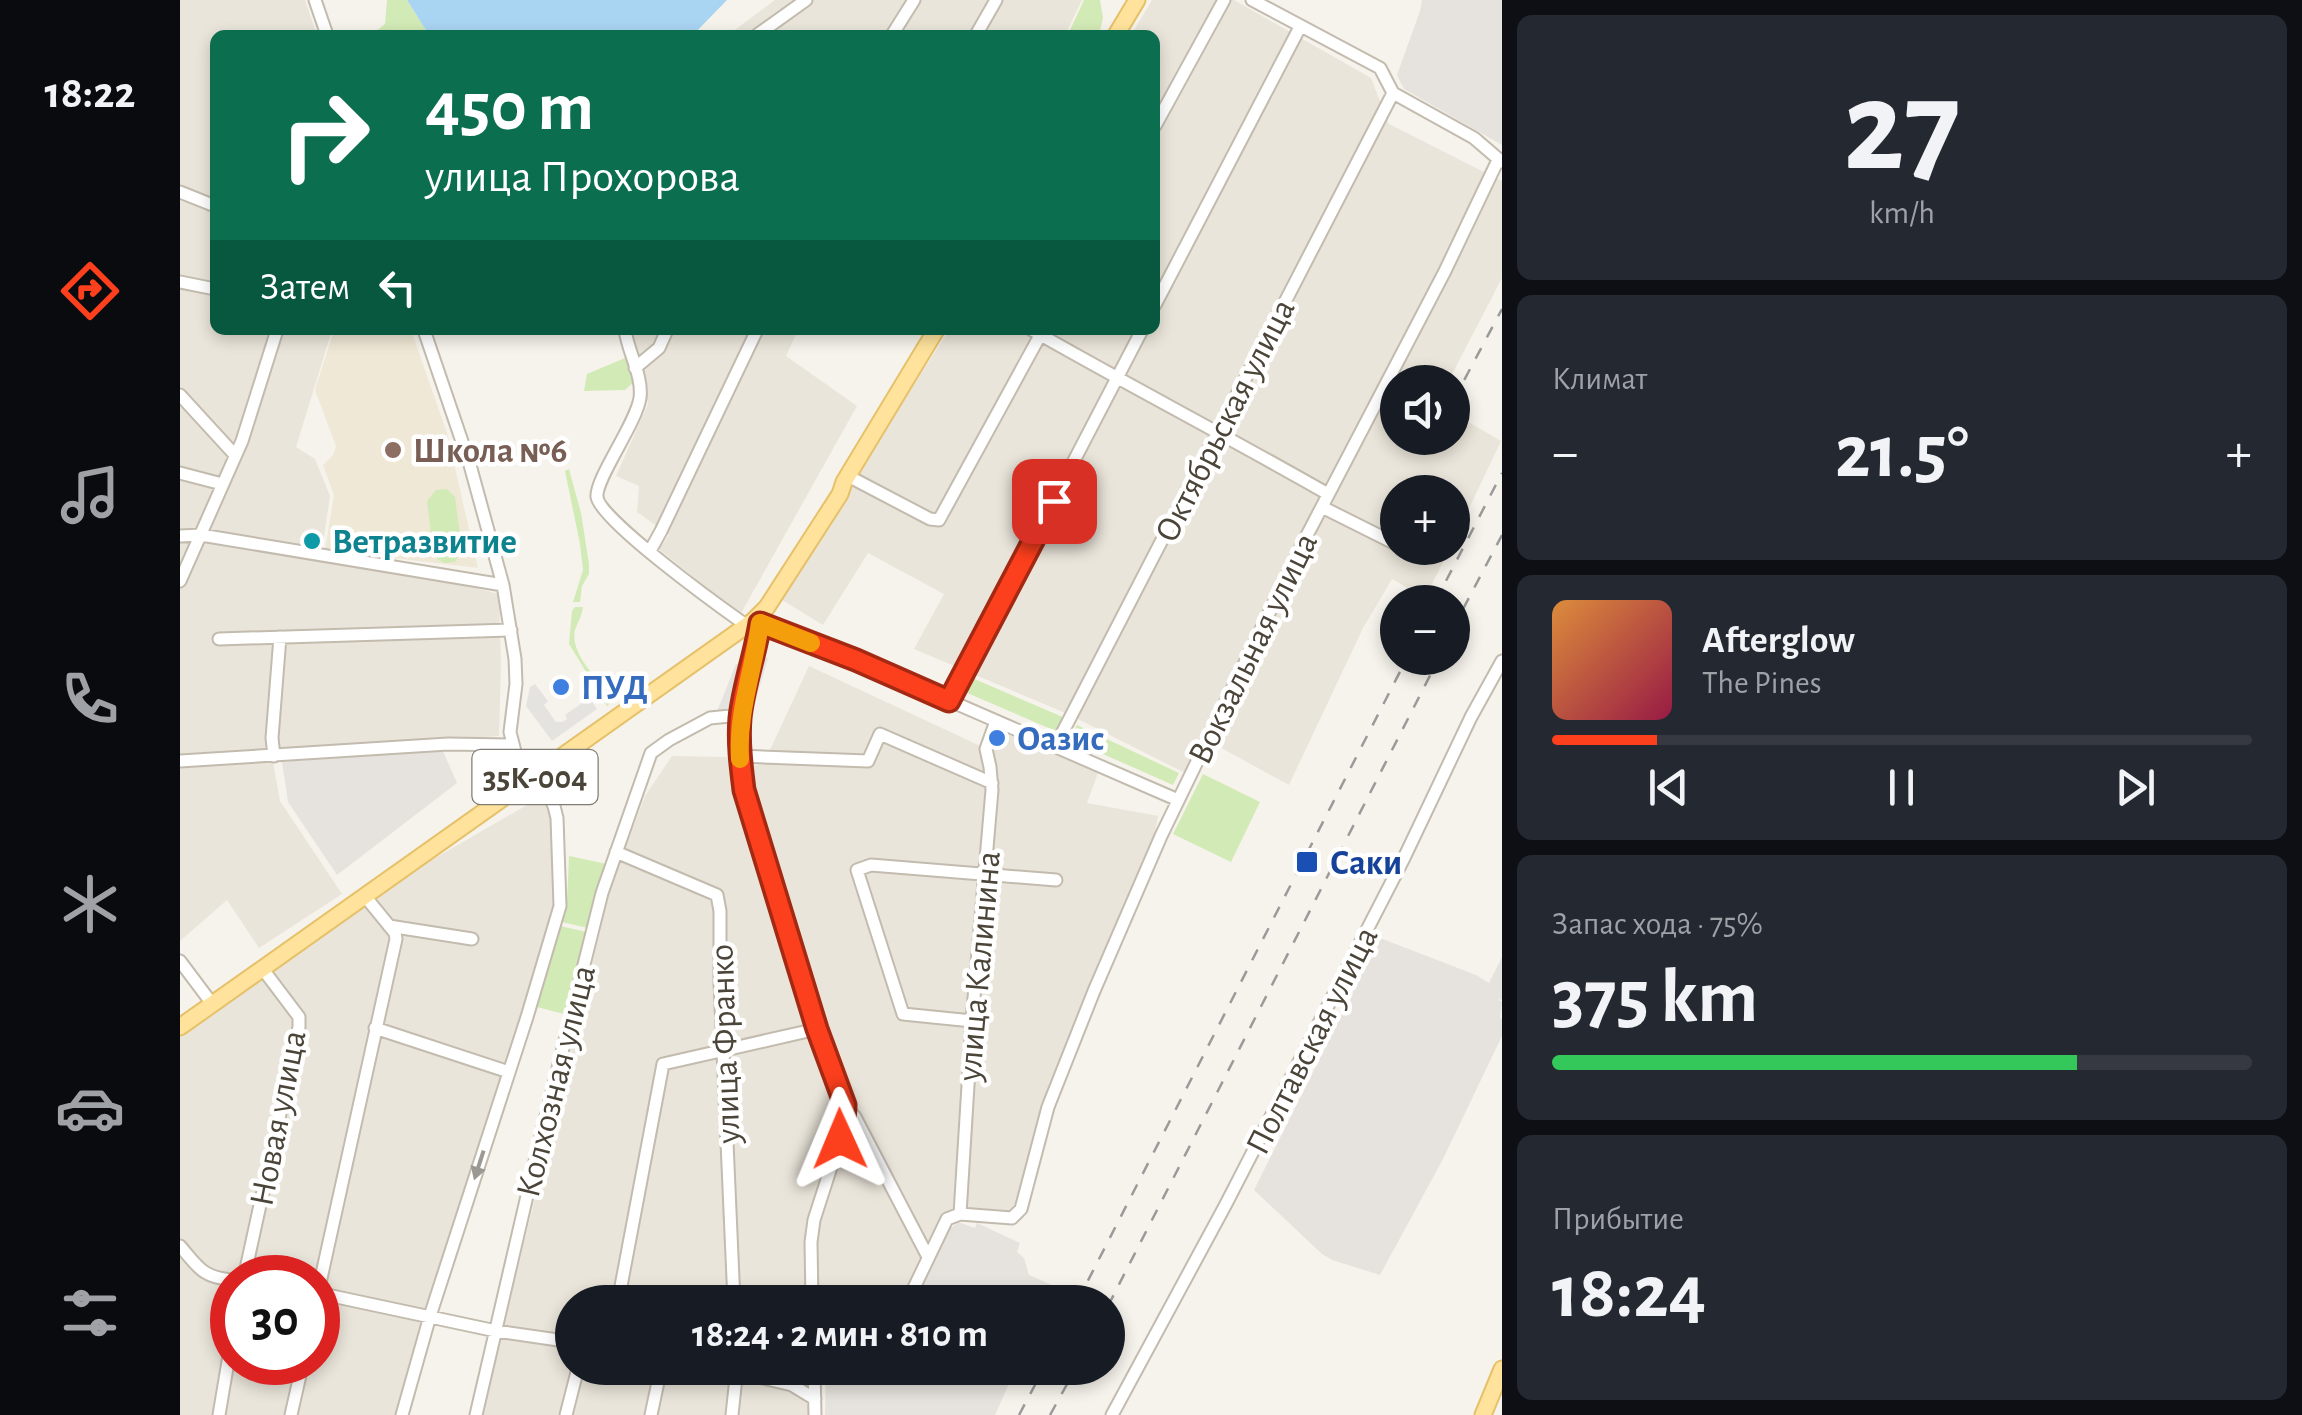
<!DOCTYPE html>
<html lang="ru">
<meta charset="utf-8">
<style>
:root{--surface:#171b24;--page:#242831;--text:#f1f3f6;--muted:#9ea1a6;--line:#363941;--accent:#fc3f1d}
body{margin:0;font-family:"Alegreya Sans",sans-serif;background:var(--page);color:var(--text);height:100vh;display:flex;flex-direction:column;font-size:38px;white-space:nowrap}
*{box-sizing:border-box;margin:0}
p{font-size:32px;color:var(--muted)}
.icon{flex:none;width:55px;height:55px;fill:none;stroke:currentColor;stroke-width:2;stroke-linecap:round;stroke-linejoin:round}
.map{position:relative;flex:1;overflow:hidden}
.sheet{display:flex;flex-direction:column;gap:15px;padding:15px;background:#0d0f14;width:800px}
.sheet>*{flex:none}
.guide{position:absolute;left:30px;top:30px;width:950px;height:305px;border-radius:15px;box-shadow:0 5px 15px #0003;background:#0b6e4f;color:#fff;overflow:hidden}
.fabs{position:absolute;left:1200px;top:365px;display:grid;gap:20px}
.fabs a{display:grid;place-items:center;width:90px;height:90px;border-radius:50%;background:var(--surface);box-shadow:0 5px 15px #0003;font-size:50px}
.speed{position:absolute;left:30px;top:1255px;display:flex;gap:20px;font-size:50px;font-weight:700;text-align:center}
.speed>*{display:grid;place-content:center;width:130px;height:130px;border-radius:50%;background:var(--surface);box-shadow:0 5px 15px #0003;line-height:1}
.speed .limit{border:15px solid #d22;background:#fff;color:#111}
.pin{position:absolute;display:grid;place-items:center;width:85px;height:85px;color:#fff;margin:-42px;border-radius:20px;box-shadow:0 5px 15px #0006}
.me{position:absolute;width:110px;margin:-55px;rotate:359deg;stroke-linejoin:round;filter:drop-shadow(0 0 8px #0008)}
.turn{display:flex;align-items:center;gap:35px;height:210px;padding:0 50px;font-size:45px}
.turn .icon{width:130px;height:130px;stroke-width:2.5}
.turn b{display:block;font-size:70px;line-height:85px}
.then{display:flex;align-items:center;height:95px;padding:0 50px;background:#0003;gap:20px;font-size:38px}
.big{font-size:75px;font-weight:600;line-height:1.1}
.sheet .card{flex:1;display:flex;flex-direction:column;justify-content:center;gap:15px;min-width:0;padding:0 35px;border-radius:15px;background:var(--page)}
.sheet .dial{align-items:center;gap:0}
.dial b{font-size:130px;line-height:1}
.song{display:flex;align-items:center;gap:30px}
.cover{width:120px;height:120px;border-radius:15px;background:linear-gradient(135deg,hsl(30 70% 55%),hsl(340 70% 35%))}
.played{height:10px;border-radius:5px;background:linear-gradient(90deg,var(--accent) 15%,var(--line) 15%)}
.keys{display:flex;justify-content:space-around;direction:ltr}
.heat{display:flex;justify-content:space-between;align-items:center;font-size:55px;direction:ltr}
.charge{height:15px;border-radius:8px;background:linear-gradient(90deg,#34c759 75%,var(--line) 0)}
.trip{position:absolute;left:375px;top:1285px;width:570px;height:100px;border-radius:50px;background:var(--surface);box-shadow:0 5px 15px #0003;font-weight:600;line-height:100px;text-align:center}
main{display:flex;flex:1;min-height:0}
.menu{display:flex;flex-direction:column;width:180px;justify-content:space-around;align-items:center;background:#090b0e;color:var(--muted)}
.menu .icon{width:70px;height:70px}
.menu .active{color:var(--accent)}
.menu b{font-size:45px;color:var(--text)}
.map>svg:first-child{display:block}
.residential{fill:#eae5da;fill-rule:evenodd}
.industrial{fill:#e6e2dd}
.education{fill:#efe8d6}
.green{fill:#d2eab5}
.parking{fill:#e5e3e0}
.water{fill:#a9d4f2}
.lines{fill:none;stroke-linecap:round;stroke-linejoin:round}
.minor-casing{stroke:#c2bbae;stroke-width:15}
.major-casing{stroke:#e6c16a;stroke-width:19}
.minor{stroke:#fff;stroke-width:11}
.major{stroke:#ffe39c;stroke-width:15}
.rail{stroke:#9a9a9a;stroke-width:2.5;stroke-dasharray:12 12;stroke-linecap:butt}
.oneway{fill:#9c9892}
.route-casing{stroke:#a42913;stroke-width:25}
.route{stroke:#fc3f1d;stroke-width:18}
.slow{stroke:#f59e0b;stroke-width:18}
.education-dot{fill:#8d6e63;stroke:#fff;stroke-width:4}
.culture-dot{fill:#0f9aa8;stroke:#fff;stroke-width:4}
.shop-dot{fill:#3f7fe0;stroke:#fff;stroke-width:4}
.transit-dot{fill:#1a4fb4;stroke:#fff;stroke-width:4}
.labels{text-anchor:middle;stroke-width:9;stroke-linejoin:round;paint-order:stroke}
.shield{fill:#fff;stroke:#817c74;stroke-width:2.5}
.shield-label{font-size:32px;font-weight:bold;fill:#4b4439}
.street-label{font-size:35px;fill:#4b4439;stroke:#fff}
.education-label{font-size:35px;font-weight:bold;fill:#785e54;stroke:#fff;text-anchor:start}
.culture-label{font-size:35px;font-weight:bold;fill:#0d838f;stroke:#fff;text-anchor:start}
.shop-label{font-size:35px;font-weight:bold;fill:#366cbe;stroke:#fff;text-anchor:start}
.transit-label{font-size:35px;font-weight:bold;fill:#164399;stroke:#fff;text-anchor:start}
</style>
<main>
<nav class="menu">
<b>18:22</b>
<svg class="icon active" aria-label="directions" viewBox="0 0 24 24"><path d="M12 3l9 9-9 9-9-9zM9 14v-3h6M13 9l2 2-2 2"/></svg>
<svg class="icon" aria-label="music" viewBox="0 0 24 24"><path d="M9 18V5l10-2v13"/><circle cx="6" cy="18" r="3"/><circle cx="16" cy="16" r="3"/></svg>
<svg class="icon" aria-label="phone" viewBox="0 0 24 24"><path d="M5 4h4l2 5-3 2q2 4 5 5l2-3 5 2v4C11 20 4 13 5 4z"/></svg>
<svg class="icon" aria-label="climate" viewBox="0 0 24 24"><path d="M12 3v18M4 7l16 10M4 17L20 7"/></svg>
<svg class="icon" aria-label="car" viewBox="0 0 24 24"><path d="M5 17H2v-5l4-1 3-4h7l3 4 3 1v5h-3M9 17h6M6 11h13"/><circle cx="7" cy="17" r="2"/><circle cx="17" cy="17" r="2"/></svg>
<svg class="icon" aria-label="filters" viewBox="0 0 24 24"><path d="M4 7h16M4 17h16"/><circle cx="9" cy="7" r="2"/><circle cx="15" cy="17" r="2"/></svg>
</nav>
<div class="map">
<svg width="1322" height="1415" viewBox="0 0 1322 1415">
<rect width="100%" height="100%" fill="#f6f3ec"/>
<path class="residential" d="M0,0H125L137,35H35V330H152L116,447L135,459L150,496L142,550L319,594L321,666L319,736L91,752L100,801L162,894L79,948L47,900L0,941Z
M595,0H902L885,35H548Z
M972,0H1054L1191,78L1209,124L1322,181V278L1268,382H1218V438H1272L1273,413L1321,441L1273,542L1272,492H1218V548H1270L1245,598L1212,579L1183,628L1109,785L1023,738L1005,773L890,715L734,649L764,594L688,553L643,625L602,600L646,522L769,330H975V35H951Z
M451,330H618L606,356L677,406L560,615L479,549L489,535L457,512L459,486L436,476L468,404Z
M629,666L809,750L819,731L918,773L907,803L978,816L972,849L871,1088L832,1211L766,1215L726,1296L702,1302H392V1368H630V1415H302L431,887L465,796L492,756L547,757L550,766L583,765Z
M359,798L372,805L374,908L340,1022L261,1261L216,1415H0V1029L198,891ZM52,1278H138V1362H52Z"/>
<path class="industrial" d="M1242,0H1322V145L1224,89L1217,75L1240,11Z
M263,751L277,783L157,875L108,802L102,762L212,753Z
M1200,938L1296,975L1309,983L1322,957V1000L1317,999L1322,1002L1320,1018L1322,1019V1036L1263,1159L1200,1275L1152,1260L1142,1254L1074,1190Z
M778,1222L795,1228L797,1223L840,1243L837,1252L844,1258L849,1275L872,1285L864,1302H734L763,1235Z
M646,1368H836L815,1415H645Z"/>
<path class="education" d="M154,330H231L267,433L298,568L145,550L154,495L143,465L154,454L156,446L135,390Z"/>
<path class="green" d="M207,0H227L249,35H191L205,24Z
M904,0H920L923,18L919,35H892L890,30Z
M445,358L453,383L445,390L404,391L407,374Z
M389,469L401,513L409,564V574L402,586L400,602H393L403,570L400,544L385,471Z
M267,489L275,497L282,549L275,562L264,563L254,557L247,501L256,490Z
M395,607H403C402,616 398,622 395,630C390,649 411,675 425,686L428,681L434,685L440,695L427,706L389,644L392,611Z
M792,678L885,718L878,732L785,692Z
M897,725L999,773L993,785L889,739Z
M1023,774L1080,802L1051,862L993,834Z
M389,856L427,864L408,928L382,922L387,902Z
M380,926L407,932L384,1014L357,1007Z"/>
<path class="parking" d="M580,656L588,658L566,734L563,733V713Z
M556,664H568L556,712L536,714Z
M355,684L368,701L364,705L376,722H382L387,719L385,715L409,698L417,709L372,741L346,706L350,687Z"/>
<path class="water" d="M227,0H547L513,35H249Z"/>
<g class="lines">
<g class="minor-casing">
<path id="minor" d="M135,0L147,35
M1072,0L1200,68L1213,93
M577,35L626,0
M712,35L734,0
M796,35L816,0
M1213,93L1294,138L1322,162
M975,126L1044,0
M0,192L35,206
M0,282L35,289
M975,305L1120,27
M244,330L290,465L323,585L335,659L336,684L330,732L339,767L337,780
M445,330C448,352 463,376 460,398C456,424 415,479 417,497C420,520 539,606 563,623
M852,330C950,386 1050,438 1148,494
M455,368L479,348L487,330
M0,395L55,455
M0,473L42,484
M668,476L750,519L759,520L863,330
M1142,507L1218,545
M0,536L21,535L323,585
M470,551L481,531L577,330
M0,581L62,441L97,330
M573,621L676,660L998,800
M580,623C575,655 563,687 560,718C558,742 561,766 564,790L637,1029L665,1105L664,1124L660,1139L634,1220L631,1242L632,1302
M39,639L331,630
M769,701L962,330
M875,747L1213,93
M94,756L92,738L100,637
M559,756L688,761L700,734L812,783
M0,761L268,744L332,745
M436,852L537,895L540,911V983L554,1302
M209,926L292,939
M0,961L27,997
M792,1021L723,1014L677,870L691,865L876,880
M195,1028L329,1072
M665,1105L675,1117L748,1257
M780,1214L832,1218L841,1209L868,1107L914,991L981,836L1124,541L1265,271L1318,160
M780,1214L792,1021L812,790L810,767L806,749L816,721
M0,1246C19,1268 22,1277 52,1280
M64,1278L119,1027V1017L82,968
M138,1292L216,939L215,933L184,895
M138,1293L316,1331L392,1342
M438,1302L483,1064L637,1029
M713,1302L724,1300L732,1292L767,1219L780,1214
M532,1368L541,1369
M634,1368L635,1415
M557,1372L612,1385L635,1399
M39,1415L52,1338
M111,1415L123,1362
M222,1415L250,1316L347,1017L380,906L377,818L374,806L359,775
M296,1415L360,1140L422,893L471,753L489,740L530,718L560,715
M386,1415L398,1368
M471,1415L481,1368
M552,1415L557,1368
M932,1415L1046,1204L1224,858L1291,717L1322,661"/>
</g>
<g class="major-casing">
<path id="major" d="M936,35L957,0
M0,1027L573,621L587,607L660,494L664,482L756,330
M1303,1415L1322,1369"/>
</g>
<use href="#minor" class="minor"/>
<use href="#major" class="major"/>
<path class="rail" d="M1273,401L1322,309
M1255,602L1322,473
M1272,630L1322,535
M897,1302L1227,658
M928,1306L1259,658
M839,1415L864,1368
M870,1415L896,1368"/>
</g>
<defs><path id="oneway-solid" d="M-6-.8H1V-3.2L6.5 0L1 3.2V.8H-6Z" transform="scale(2.5)"/></defs>
<use class="oneway" href="#oneway-solid" transform="translate(299 1165) rotate(108)"/>
<g class="lines">
<g class="route-casing">
<path id="route" d="M660,1139L664,1124L665,1105L637,1029L564,790C561,766 558,742 560,718C563,687 575,655 580,623L676,660L769,701L874,501"/>
</g>
<use href="#route" class="route"/>
<path class="slow" d="M560,759C557,712 574,669 580,623L631,643"/>
</g>
<circle class="education-dot" cx="213" cy="450" r="10"/>
<circle class="culture-dot" cx="132" cy="541" r="10"/>
<g class="shop-dot">
<circle cx="381" cy="687" r="10"/>
<circle cx="817" cy="738" r="10"/>
</g>
<rect class="transit-dot" x="1115" y="850" width="24" height="24" rx="5"/>
<g class="labels">
<rect class="shield" x="292.5" y="750" width="125" height="54" rx="8"/>
<g class="shield-label">
<text x="355" y="788">35К-004</text>
</g>
<g class="street-label">
<text transform="translate(1044 420) rotate(-63)" y="12">Октябрьская улица</text>
<text transform="translate(1072 648) rotate(-64)" y="12">Вокзальная улица</text>
<text transform="translate(798 966) rotate(-85)" y="12">улица Калинина</text>
<text transform="translate(1131 1040) rotate(-63)" y="12">Полтавская улица</text>
<text transform="translate(544 1044) rotate(-92)" y="12">улица Франко</text>
<text transform="translate(375 1081) rotate(-76)" y="12">Колхозная улица</text>
<text transform="translate(97 1118) rotate(-79)" y="12">Новая улица</text>
</g>
<g class="education-label">
<text x="233" y="462">Школа №6</text>
</g>
<g class="culture-label">
<text x="152" y="553">Ветразвитие</text>
</g>
<g class="shop-label">
<text x="401" y="699">ПУД</text>
<text x="837" y="750">Оазис</text>
</g>
<g class="transit-label">
<text x="1150" y="874">Саки</text>
</g>
</g>
</svg>
<div class="fabs">
<a><svg class="icon" aria-label="sound" viewBox="0 0 24 24"><path d="M4 9h4l5-4v14l-5-4H4zM17 9q2 3 0 6"/></svg></a>
<a>+</a>
<a>−</a>
</div>
<div class="speed"><div class="limit">30</div></div>
<div class="pin" style="left:874px;top:501px;background:#d93025"><svg class="icon" aria-label="arrive" viewBox="0 0 24 24"><path d="M6 21V4h12l-3 4 3 4H6"/></svg></div>
<svg class="me" style="left:660px;top:1139px" viewBox="-20 -20 40 40"><path d="M0-17L14 15 0 8-14 15z" fill="#fc3f1d" stroke="#fff" stroke-width="4"/></svg>
<div class="trip">18:24 · 2 мин · 810 m</div>
<div class="guide">
<div class="turn"><svg class="icon" aria-label="right" viewBox="0 0 24 24"><path d="M7 20v-9h11M14 6l5 5-5 5"/></svg><div><b>450 m</b>улица Прохорова</div></div>
<div class="then">Затем<svg class="icon" aria-label="left" viewBox="0 0 24 24"><path d="M17 20v-9H6M10 6l-5 5 5 5"/></svg></div>
</div>
</div>
<section class="sheet">
<div class="card dial"><b>27</b><p>km/h</p></div>
<div class="card"><p>Климат</p>
<div class="heat"><a>−</a><b class="big">21.5°</b><a>+</a></div>
</div>
<div class="card">
<div class="song"><i class="cover"></i><div><b>Afterglow</b><p>The Pines</p></div></div>
<div class="played"></div>
<div class="keys"><svg class="icon" aria-label="previous" viewBox="0 0 24 24"><path d="M18 5L8 12l10 7zM5 5v14"/></svg><svg class="icon" aria-label="pause" viewBox="0 0 24 24"><path d="M8 5v14M16 5v14"/></svg><svg class="icon" aria-label="next" viewBox="0 0 24 24"><path d="M6 5l10 7-10 7zM19 5v14"/></svg></div>
</div>
<div class="card"><p>Запас хода · 75%</p><b class="big">375 km</b><div class="charge"></div></div>
<div class="card"><p>Прибытие</p><b class="big">18:24</b></div>
</section>
</main>
